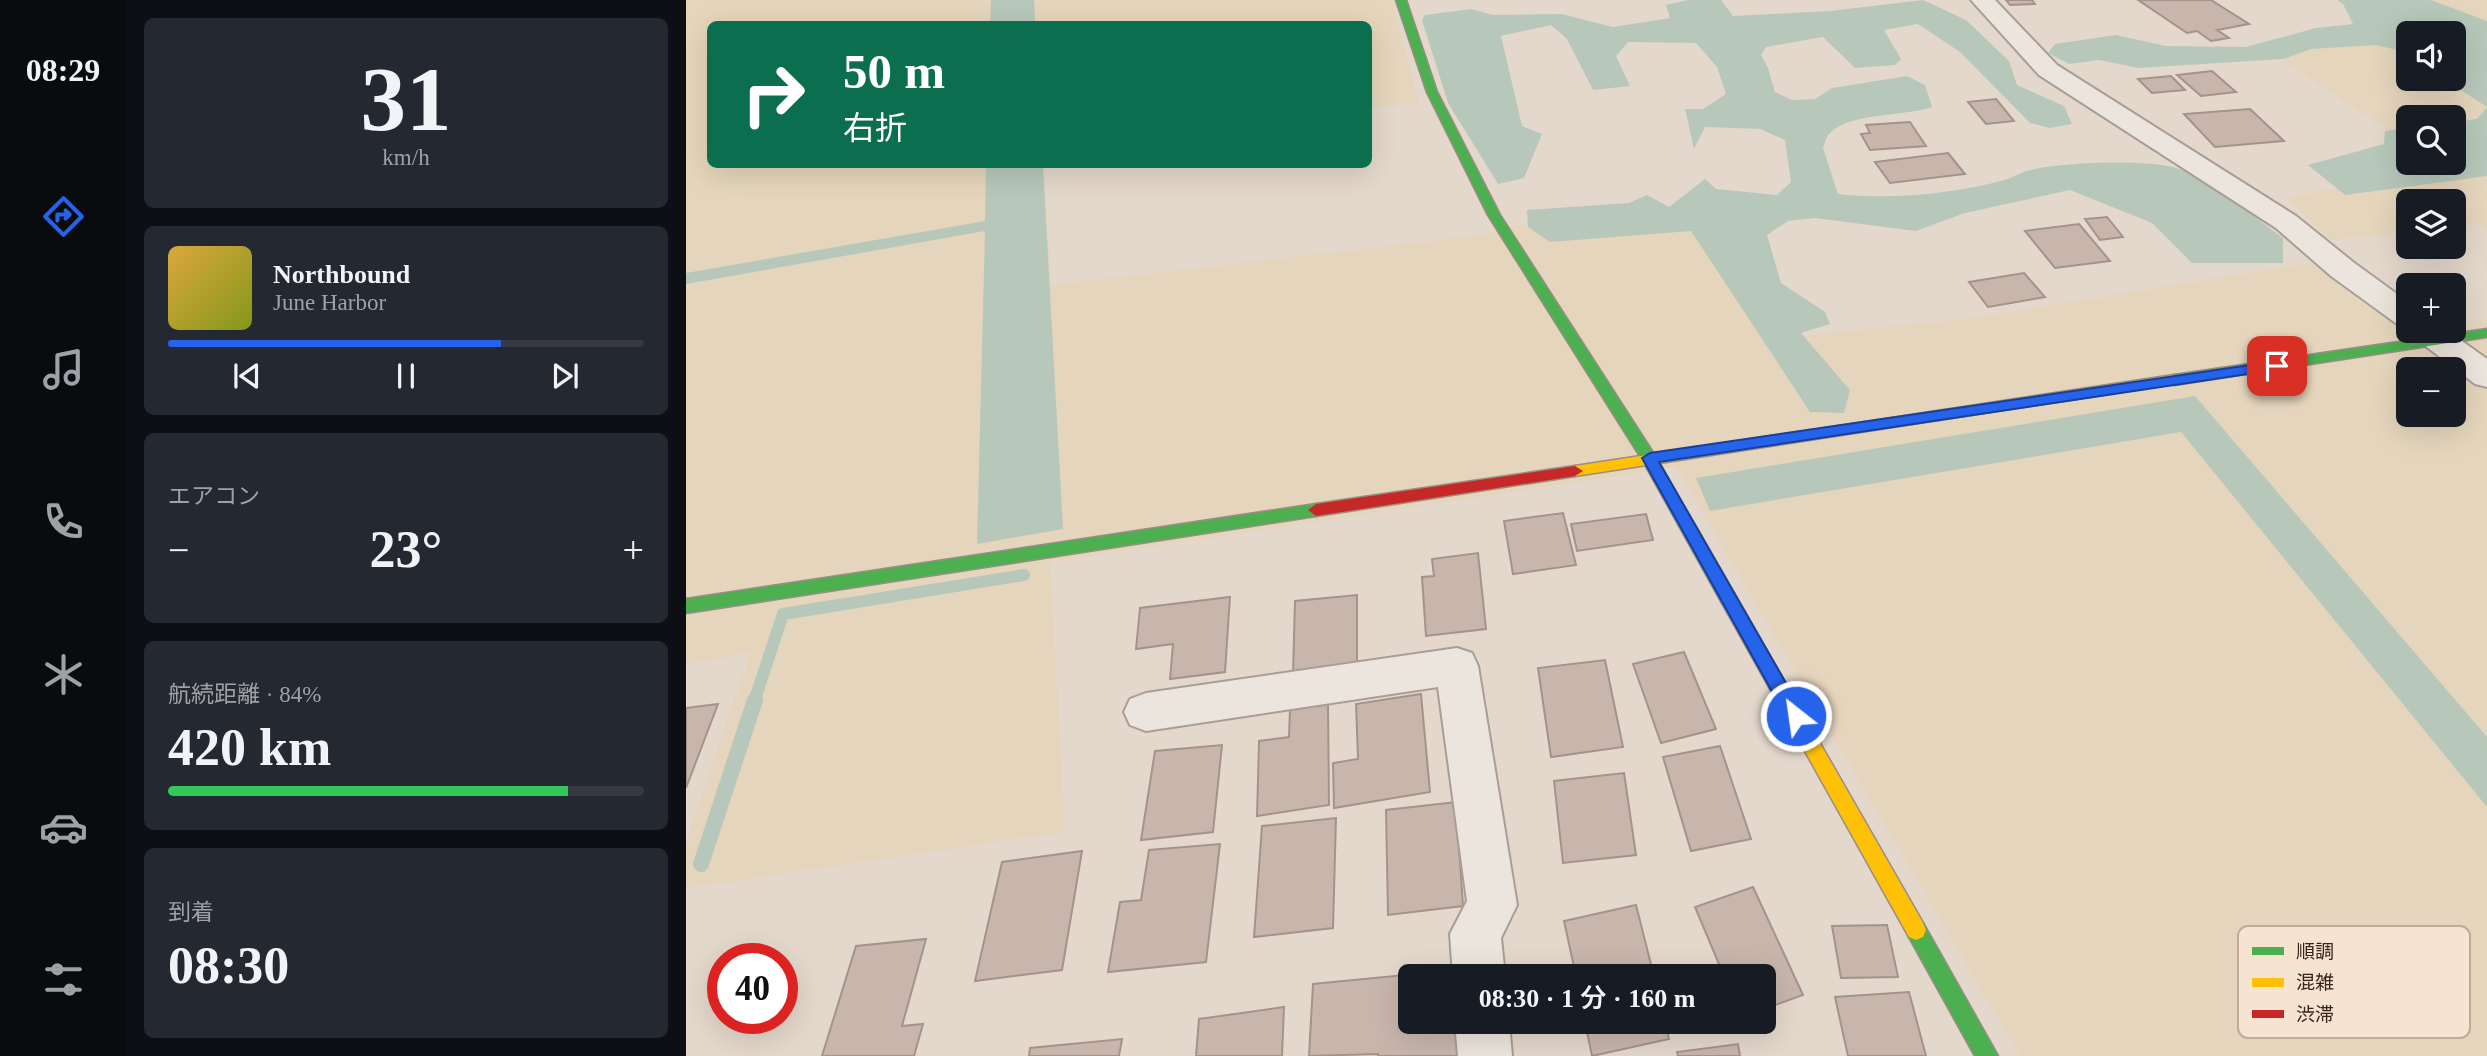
<!DOCTYPE html>
<html lang="ja">
<meta charset="utf-8">
<style>
:root{--surface:#171b24;--page:#242831;--text:#f1f3f6;--muted:#9ea1a6;--line:#363941;--accent:#2563eb}
body{margin:0;font-family:"Times New Roman","Noto Sans JP",serif;background:var(--page);color:var(--text);height:100vh;display:flex;flex-direction:column;font-size:26px;white-space:nowrap}
*{box-sizing:border-box;margin:0}
p{font-size:23px;color:var(--muted)}
.icon{flex:none;width:38px;height:38px;fill:none;stroke:currentColor;stroke-width:2;stroke-linecap:round;stroke-linejoin:round}
.map{position:relative;flex:1;overflow:hidden}
.drawer{display:flex;flex-direction:column;gap:18px;padding:18px;background:#0d0f14;width:560px}
.drawer>*{flex:none}
.guide{position:absolute;left:21px;top:21px;width:665px;height:147px;border-radius:10px;box-shadow:0 7px 28px #0002;background:#0b6e4f;color:#fff;overflow:hidden}
.buttons{position:absolute;left:1710px;top:21px;display:grid;gap:14px}
.buttons a{display:grid;place-items:center;width:70px;height:70px;border-radius:10px;background:var(--surface);box-shadow:0 7px 28px #0002;font-size:35px}
.speed{position:absolute;left:21px;top:943px;display:flex;gap:14px;font-size:35px;font-weight:700;text-align:center}
.speed>*{display:grid;place-content:center;width:91px;height:91px;border-radius:50%;background:var(--surface);box-shadow:0 7px 28px #0002;line-height:1}
.speed .limit{border:10px solid #d22;background:#fff;color:#111}
.pin{position:absolute;display:grid;place-items:center;width:60px;height:60px;color:#fff;margin:-30px;border-radius:14px;box-shadow:0 4px 10px #0006}
.me{position:absolute;width:77px;margin:-38px;rotate:330deg;stroke-linejoin:round;filter:drop-shadow(0 0 5px #0008)}
.turn{display:flex;align-items:center;gap:24px;height:147px;padding:0 21px;font-size:32px}
.turn .icon{width:91px;height:91px;stroke-width:2.5}
.turn b{display:block;font-size:49px;line-height:60px}
.big{font-size:52px;font-weight:600;line-height:1.1}
.drawer .widget{flex:1;display:flex;flex-direction:column;justify-content:center;gap:10px;min-width:0;padding:0 24px;border-radius:10px;background:var(--page)}
.drawer .dial{align-items:center;gap:0}
.dial b{font-size:91px;line-height:1}
.song{display:flex;align-items:center;gap:21px}
.cover{width:84px;height:84px;border-radius:10px;background:linear-gradient(135deg,hsl(40 70% 55%),hsl(70 70% 35%))}
.played{height:7px;border-radius:4px;background:linear-gradient(90deg,var(--accent) 70%,var(--line) 70%)}
.keys{display:flex;justify-content:space-around;direction:ltr}
.heat{display:flex;justify-content:space-between;align-items:center;font-size:38px;direction:ltr}
.charge{height:10px;border-radius:5px;background:linear-gradient(90deg,#34c759 84%,var(--line) 0)}
.trip{position:absolute;left:712px;top:964px;width:378px;height:70px;border-radius:10px;background:var(--surface);box-shadow:0 7px 28px #0002;font-weight:600;line-height:70px;text-align:center}
main{display:flex;flex:1;min-height:0}
.menu{display:flex;flex-direction:column;width:126px;justify-content:space-around;align-items:center;background:#090b0e;color:var(--muted)}
.menu .icon{width:49px;height:49px}
.menu .selected{color:var(--accent)}
.menu b{font-size:32px;color:var(--text)}
.map>svg:first-child{display:block}
.farmland{fill:#e5d5bc;fill-rule:evenodd}
.water{fill:#b7c8ba}
.lines{fill:none;stroke-linecap:round;stroke-linejoin:round}
.stream-far1{stroke:#b7c8ba;stroke-width:12}
.stream{stroke:#b7c8ba;stroke-width:16}
.building{fill:#c8b6ad;stroke:#a4938b;stroke-width:2}
.street-casing{stroke:#a99e95;stroke-width:4}
.fast-casing{stroke:#998d85;stroke-width:3}
.slow-casing{stroke:#998d85;stroke-width:3}
.jam-casing{stroke:#998d85;stroke-width:3}
.street{fill:#ece5dd;fill-rule:evenodd}
.fast{fill:#4caf50;fill-rule:evenodd}
.slow{fill:#ffc107;fill-rule:evenodd}
.jam{fill:#c62828;fill-rule:evenodd}
.route{fill:#2563eb;stroke:#184099;stroke-width:2}
.key{fill:#f6e4d1;stroke:#bdab9b;stroke-width:2}
.key-label{font-size:19px;fill:#38251d}
</style>
<main>
<nav class="menu">
<b>08:29</b>
<svg class="icon selected" aria-label="directions" viewBox="0 0 24 24"><path d="M12 3l9 9-9 9-9-9zM9 14v-3h6M13 9l2 2-2 2"/></svg>
<svg class="icon" aria-label="music" viewBox="0 0 24 24"><path d="M9 18V5l10-2v13"/><circle cx="6" cy="18" r="3"/><circle cx="16" cy="16" r="3"/></svg>
<svg class="icon" aria-label="phone" viewBox="0 0 24 24"><path d="M5 4h4l2 5-3 2q2 4 5 5l2-3 5 2v4C11 20 4 13 5 4z"/></svg>
<svg class="icon" aria-label="climate" viewBox="0 0 24 24"><path d="M12 3v18M4 7l16 10M4 17L20 7"/></svg>
<svg class="icon" aria-label="car" viewBox="0 0 24 24"><path d="M5 17H2v-5l4-1 3-4h7l3 4 3 1v5h-3M9 17h6M6 11h13"/><circle cx="7" cy="17" r="2"/><circle cx="17" cy="17" r="2"/></svg>
<svg class="icon" aria-label="filters" viewBox="0 0 24 24"><path d="M4 7h16M4 17h16"/><circle cx="9" cy="7" r="2"/><circle cx="15" cy="17" r="2"/></svg>
</nav>
<section class="drawer">
<div class="widget dial"><b>31</b><p>km/h</p></div>
<div class="widget">
<div class="song"><i class="cover"></i><div><b>Northbound</b><p>June Harbor</p></div></div>
<div class="played"></div>
<div class="keys"><svg class="icon" aria-label="previous" viewBox="0 0 24 24"><path d="M18 5L8 12l10 7zM5 5v14"/></svg><svg class="icon" aria-label="pause" viewBox="0 0 24 24"><path d="M8 5v14M16 5v14"/></svg><svg class="icon" aria-label="next" viewBox="0 0 24 24"><path d="M6 5l10 7-10 7zM19 5v14"/></svg></div>
</div>
<div class="widget"><p>エアコン</p>
<div class="heat"><a>−</a><b class="big">23°</b><a>+</a></div>
</div>
<div class="widget"><p>航続距離 · 84%</p><b class="big">420 km</b><div class="charge"></div></div>
<div class="widget"><p>到着</p><b class="big">08:30</b></div>
</section>
<div class="map">
<svg width="1801" height="1056" viewBox="0 0 1801 1056">
<rect width="100%" height="100%" fill="#e4d8cc"/>
<path class="farmland" d="M0,0H706L733,103L683,108L682,24H24V164L357,165L366,285L798,235L827,226L1019,217L1111,336L1289,318L1633,261L1722,325V331H1768V325L1801,319V1056H1334L990,467L364,562L379,832L0,888V841L65,652L0,665ZM1722,369H1768V415H1722Z
M1657,0H1801V229L1795,224L1768,227V201H1722V232L1645,240L1601,198L1768,163V117H1722V144L1588,54L1699,31ZM1722,33H1768V79H1722Z"/>
<path class="water" d="M305,0H348L349,24H304Z
M1002,0H1035L1047,16L1144,11L1237,0L1280,20L1323,61L1331,85L1378,106L1386,124L1364,128L1344,123L1274,52L1232,24L1198,30L1215,59L1209,65L1169,68L1137,37L1080,47L1075,55L1082,68L1089,92L1106,100L1129,99L1146,88L1221,76L1239,85L1246,107C1217,117 1165,112 1144,133C1140,136 1139,143 1137,148L1152,194C1203,200 1261,194 1311,182C1322,180 1331,174 1341,171C1372,162 1459,159 1490,168C1522,176 1569,218 1597,238V263H1506L1466,223L1384,190L1279,213L1230,231L1129,218L1102,221L1081,235L1095,283L1139,312L1144,324L1115,333L1164,390L1158,413L1124,412L1005,231L864,242L842,227L841,210L943,203L961,195L983,207L1019,179L1030,189L1091,195L1105,182L1099,140L1074,129L1019,127L1008,149L999,109H1017L1040,94L1031,67L1010,43L942,42L930,56L944,86L907,90L881,39L865,25L815,36L836,126L856,134L838,178L812,184L762,103L736,20L739,15L785,9L807,15L876,14L927,27L984,18L980,5Z
M1651,0H1745L1801,21V176L1659,195L1622,165L1698,144L1699,131L1722,128V163H1768V122L1791,119L1801,107L1758,79H1768V33H1722V54L1716,51L1689,45L1625,49L1597,59L1453,68L1413,60L1383,64L1362,53L1369,44L1430,35L1480,46L1560,47L1630,28L1667,24L1657,4Z
M300,165H357L377,529L291,544L299,231L0,284V273L299,221Z
M1509,396L1801,737V807L1495,432L1024,511L1010,478Z"/>
<g class="lines">
<path class="stream-far1" d="M68,702L97,614L338,575"/>
<path class="stream" d="M15,864L69,700"/>
</g>
<path class="building" d="M1320,0H1346L1349,4L1324,5Z
M1452,0H1525L1563,24L1531,30L1543,38L1525,41L1511,31L1501,33Z
M1526,71L1550,92L1515,96L1491,75Z
M1485,76L1499,90L1466,93L1452,79Z
M1310,99L1328,121L1300,124L1282,102Z
M1564,109L1598,141L1529,147L1498,114Z
M1224,122L1240,146L1184,150L1175,134L1184,133L1180,125Z
M1262,153L1279,174L1204,183L1189,162Z
M1421,217L1437,237L1414,240L1399,219Z
M1393,224L1424,261L1369,268L1339,231Z
M1338,273L1359,297L1302,307L1283,282Z
M877,513L890,565L827,574L818,521Z
M960,514L967,540L891,551L885,524Z
M792,553L800,629L740,636L736,577L748,576L746,559Z
M671,595V666L607,673L609,601Z
M544,597L539,672L484,679L487,644L450,649L454,608Z
M998,652L1030,729L975,743L947,664Z
M919,660L937,747L865,757L852,668Z
M735,694L744,792L648,808L647,763L672,759L670,704Z
M32,704L0,788V708Z
M642,704L643,805L571,816L573,741L603,737L604,709Z
M536,745L527,832L455,840L469,751Z
M1034,746L1065,839L1005,851L977,757Z
M938,773L950,855L877,863L868,781Z
M770,802L777,906L702,915L700,810Z
M650,818L647,928L568,937L576,826Z
M534,844L520,962L422,972L434,902L455,900L463,850Z
M396,851L376,970L289,981L316,862Z
M1067,887L1117,995L1078,1009V976H1038L1009,907Z
M950,905L968,976H890L878,921Z
M1201,925L1212,977L1155,978L1146,926Z
M240,939L216,1026L237,1024L228,1056H136L170,946Z
M770,970V976H724V1022H771L772,1056H692V1054L623,1056L627,984Z
M1223,992L1240,1056H1162L1149,997Z
M598,1007L596,1056H510L513,1019Z
M899,1022H979L983,1039L906,1056Z
M436,1039L433,1056H343L344,1048Z
M1052,1044L1054,1056H992L991,1052Z"/>
<g class="lines">
<g class="street-casing">
<path id="street" d="M1285,0H1309L1371,65L1610,216L1667,262L1722,302V327L1711,324L1645,276L1590,228L1353,75Z
M1725,331H1762L1801,359V387L1789,384L1729,338Z
M771,648L786,653L792,666L831,905L815,938L819,976H767L764,934L781,901L752,687L460,731L444,725L438,712L444,699L460,693Z
M769,1022H823L826,1056H772Z"/>
</g>
<g class="fast-casing">
<path id="fast" d="M710,0H720L751,92L814,215L968,454L1048,593L1050,598L1048,603H1036L957,461L802,215L741,92Z
M1801,329V337L1488,385L1481,380L1488,375Z
M630,504L638,510L630,516L0,613V599Z
M1230,920L1237,923L1312,1056H1289L1223,937L1220,930L1223,923Z"/>
</g>
<g class="slow-casing">
<path id="slow" d="M1488,375L1493,377L1495,380L1493,383L889,476L881,471L889,466Z
M1042,591L1048,593L1237,923L1240,930L1237,937L1230,940L1223,937L1036,603L1034,598L1036,593Z"/>
</g>
<g class="jam-casing">
<path id="jam" d="M889,466L897,471L889,476L630,516L622,510L630,504Z"/>
</g>
<use href="#street" class="street"/>
<use href="#fast" class="fast"/>
<use href="#slow" class="slow"/>
<use href="#jam" class="jam"/>
</g>
<path class="route" d="M1591,361L1596,362V369L973,462L1116,711L1119,716L1116,722L1110,724L1103,722L956,458L964,453Z"/>
<rect x="1552" y="926" width="232" height="112" rx="10" class="key"/>
<rect x="1566" y="947" width="32" height="8" fill="#4caf50"/>
<rect x="1566" y="978" width="32" height="9" fill="#ffc107"/>
<rect x="1566" y="1010" width="32" height="8" fill="#c62828"/>
<g class="key-label">
<text x="1610" y="958">順調</text>
<text x="1610" y="989">混雑</text>
<text x="1610" y="1021">渋滞</text>
</g>
</svg>
<div class="buttons">
<a><svg class="icon" aria-label="sound" viewBox="0 0 24 24"><path d="M4 9h4l5-4v14l-5-4H4zM17 9q2 3 0 6"/></svg></a>
<a><svg class="icon" aria-label="search" viewBox="0 0 24 24"><circle cx="10" cy="10" r="6"/><path d="M15 15l6 6"/></svg></a>
<a><svg class="icon" aria-label="layers" viewBox="0 0 24 24"><path d="M12 4l9 5-9 5-9-5zM3 14l9 5 9-5"/></svg></a>
<a>+</a>
<a>−</a>
</div>
<div class="speed"><div class="limit">40</div></div>
<div class="pin" style="left:1591px;top:366px;background:#d93025"><svg class="icon" aria-label="arrive" viewBox="0 0 24 24"><path d="M6 21V4h12l-3 4 3 4H6"/></svg></div>
<svg class="me" style="left:1110px;top:716px" viewBox="-20 -20 40 40"><circle r="17" fill="#2563eb" stroke="#fff" stroke-width="3"/><path d="M0-11L8 9 0 5-8 9z" fill="#fff"/></svg>
<div class="trip">08:30 · 1 分 · 160 m</div>
<div class="guide">
<div class="turn"><svg class="icon" aria-label="right" viewBox="0 0 24 24"><path d="M7 20v-9h11M14 6l5 5-5 5"/></svg><div><b>50 m</b>右折</div></div>
</div>
</div>
</main>
